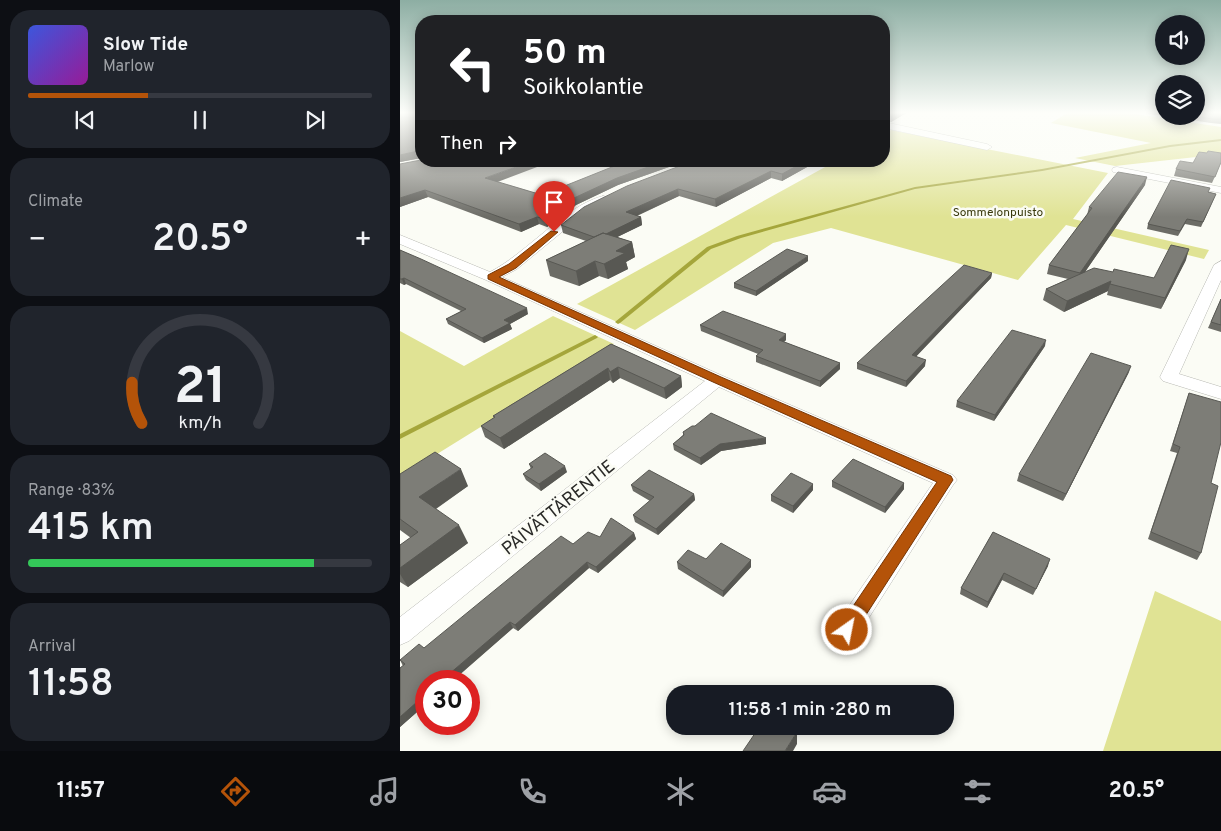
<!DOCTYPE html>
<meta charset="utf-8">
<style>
:root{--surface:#171b24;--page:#20242c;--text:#f1f3f6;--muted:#9ea1a6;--line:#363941;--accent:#b45309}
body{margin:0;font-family:Overpass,sans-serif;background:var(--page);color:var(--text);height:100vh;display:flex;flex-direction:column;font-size:19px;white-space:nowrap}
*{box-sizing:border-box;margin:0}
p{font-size:16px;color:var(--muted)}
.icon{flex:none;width:28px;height:28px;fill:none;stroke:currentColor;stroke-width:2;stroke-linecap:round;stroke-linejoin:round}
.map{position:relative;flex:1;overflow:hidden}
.sheet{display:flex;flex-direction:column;gap:10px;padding:10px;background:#0d0f14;width:400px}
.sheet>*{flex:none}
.banner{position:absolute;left:15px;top:15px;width:475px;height:152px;border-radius:20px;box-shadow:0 2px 12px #0003;background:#202124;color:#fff;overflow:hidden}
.fabs{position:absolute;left:755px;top:15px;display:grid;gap:10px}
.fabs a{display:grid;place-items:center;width:50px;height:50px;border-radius:50%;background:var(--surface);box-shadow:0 2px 12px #0003;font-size:25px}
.speed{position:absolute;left:15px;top:670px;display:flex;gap:10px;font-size:25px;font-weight:700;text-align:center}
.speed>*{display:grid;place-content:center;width:65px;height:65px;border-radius:50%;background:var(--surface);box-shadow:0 2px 12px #0003;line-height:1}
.speed .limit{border:8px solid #d22;background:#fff;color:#111}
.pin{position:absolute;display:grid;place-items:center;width:42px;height:42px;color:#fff;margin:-51px -21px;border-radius:50% 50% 50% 0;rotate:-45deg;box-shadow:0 0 5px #0007}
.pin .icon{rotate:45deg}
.me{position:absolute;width:55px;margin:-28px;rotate:33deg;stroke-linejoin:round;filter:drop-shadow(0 0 4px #0008)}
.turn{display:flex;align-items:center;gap:18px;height:105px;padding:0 25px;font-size:22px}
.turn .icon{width:65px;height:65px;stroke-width:2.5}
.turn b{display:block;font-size:35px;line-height:42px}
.then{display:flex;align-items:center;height:48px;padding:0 25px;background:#0003;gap:10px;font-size:19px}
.big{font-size:38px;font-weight:600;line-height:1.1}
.sheet .card{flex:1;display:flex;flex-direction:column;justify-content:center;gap:8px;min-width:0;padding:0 18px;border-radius:20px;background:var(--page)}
.sheet .dial{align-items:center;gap:0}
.dial svg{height:130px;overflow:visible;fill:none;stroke:var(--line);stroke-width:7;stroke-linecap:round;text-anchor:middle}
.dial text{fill:var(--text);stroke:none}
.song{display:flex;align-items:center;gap:15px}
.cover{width:60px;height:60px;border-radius:8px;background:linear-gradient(135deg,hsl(230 70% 55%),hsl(300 70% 35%))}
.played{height:5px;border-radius:2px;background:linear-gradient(90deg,var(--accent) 35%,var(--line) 35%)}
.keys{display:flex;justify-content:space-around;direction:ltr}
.heat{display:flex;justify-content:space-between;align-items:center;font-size:28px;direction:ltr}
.charge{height:8px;border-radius:4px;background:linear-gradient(90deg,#34c759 83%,var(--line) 0)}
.trip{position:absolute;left:266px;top:685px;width:288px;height:50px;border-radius:20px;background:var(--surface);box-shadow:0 2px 12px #0003;font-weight:600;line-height:50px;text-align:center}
.menu{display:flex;height:80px;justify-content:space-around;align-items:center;background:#090b0e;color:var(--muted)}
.menu .icon{width:35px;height:35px}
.menu .selected{color:var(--accent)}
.menu b{font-size:22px;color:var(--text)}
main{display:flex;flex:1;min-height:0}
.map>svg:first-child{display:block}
.green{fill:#e0e394}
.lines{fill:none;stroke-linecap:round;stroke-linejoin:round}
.stream{fill:#a5a63b;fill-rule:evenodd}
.minor-casing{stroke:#b8b9b3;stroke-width:1}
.minor{fill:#fff;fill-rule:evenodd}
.wall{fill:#6c6c66}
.shaded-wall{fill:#585853}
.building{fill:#7d7d77;stroke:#585853}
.route{fill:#b45309;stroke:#753606}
.labels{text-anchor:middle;stroke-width:5;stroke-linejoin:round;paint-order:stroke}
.far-park-label{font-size:12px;fill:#39390c;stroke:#fbfcf5}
.near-street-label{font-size:18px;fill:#292927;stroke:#fbfcf5}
</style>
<main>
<section class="sheet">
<div class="card">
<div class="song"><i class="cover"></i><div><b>Slow Tide</b><p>Marlow</p></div></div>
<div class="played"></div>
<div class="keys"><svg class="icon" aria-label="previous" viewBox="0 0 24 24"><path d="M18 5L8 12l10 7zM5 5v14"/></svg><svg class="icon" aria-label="pause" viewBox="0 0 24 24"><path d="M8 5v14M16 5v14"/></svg><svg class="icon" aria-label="next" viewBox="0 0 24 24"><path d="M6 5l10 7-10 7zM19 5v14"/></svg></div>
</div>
<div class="card"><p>Climate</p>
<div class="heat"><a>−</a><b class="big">20.5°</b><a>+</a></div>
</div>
<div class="card dial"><svg viewBox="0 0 100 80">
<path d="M14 69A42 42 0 1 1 86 69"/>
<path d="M14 69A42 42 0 0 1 8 44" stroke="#b45309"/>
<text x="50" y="56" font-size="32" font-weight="700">21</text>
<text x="50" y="72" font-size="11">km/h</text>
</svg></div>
<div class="card"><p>Range · 83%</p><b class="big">415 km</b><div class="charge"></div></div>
<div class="card"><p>Arrival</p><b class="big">11:58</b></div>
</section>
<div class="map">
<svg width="821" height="751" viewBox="0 0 821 751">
<rect width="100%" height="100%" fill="#fbfcf5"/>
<path class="green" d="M669,112H722L821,127V159L805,156L715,166L675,158L751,143L651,123Z
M491,130L708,173L673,219L809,250L804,259L666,225L618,280L431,228L373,243L235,330L177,304L436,161H484V135Z
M153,316L214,344L0,477V331L64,366Z
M755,591L821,621V751H703Z"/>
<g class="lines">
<path class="stream" d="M821,139V141L770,147L642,171L515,189L341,238L311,249L220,323L218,324L215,322L307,247L337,236L515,187L642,169L770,145Z
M195,335L198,337L197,338L0,439V434Z"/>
<g class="minor-casing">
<path id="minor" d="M484,122L587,144L592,147L587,150L484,128Z
M717,167L821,187V193L713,172L712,170L713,168Z
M203,196L207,197L209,199L207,201L185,213L117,269L102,277L323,376L553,475L557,480L553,485L456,638L447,642L438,638L434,630L438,622L533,483L319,387L9,641L0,645V617L305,381L86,280L0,244V235L90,272C127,253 166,205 203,196Z
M821,261V280L779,374L821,387V399L763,381L760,377L814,265Z"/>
</g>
<use href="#minor" class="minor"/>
</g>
<path class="wall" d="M0,112H21V158L0,162Z
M484,112H508L491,122L484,121Z
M738,112H764V116Z
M821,112V124L811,123L766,116H796Z
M807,153L821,163L812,183L774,176L776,169L793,163Z
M232,161H286L218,185L176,205L147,227L139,224L121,232L28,197L0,207V164L97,182L142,195Z
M293,161H418L382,181L371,178L316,207L279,196L237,216L241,217L242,225L217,237L232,242L235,257L226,262L228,269L208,279L199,276L179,286L150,276L146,260L186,241L163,233L161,225Z
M745,185L685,272H713L754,278L786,260L761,309L707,295L708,291L664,312L643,300L646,289L668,279L647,274L649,265L687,215L689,207Z
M808,192L816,194L801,227L785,224L778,236L747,229L748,224Z
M0,250L128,314L110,324L112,329L84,343L48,324L46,319L61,311L6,284L4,285L0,283Z
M408,261L356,296L334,288V283Z
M592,273L591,278L516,356L525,366L506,387L457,369V363Z
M821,299V332L808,328Z
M300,325L386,340L384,342L440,363V369L420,387L356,362V356L358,354L301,331Z
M211,344L281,376L282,387L266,399L220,378L213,383L210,380L104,449L85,437L81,426L94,418L93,416Z
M645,346L594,421L556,407L557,401Z
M729,372L663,501L617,481L619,474Z
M789,393L811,483L801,553L797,560L748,539L777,453L770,451Z
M295,426L366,444L321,451L301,465L274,450L273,444L283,435V432Z
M129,464L167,472L141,491L126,480L123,474L131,469Z
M0,474L68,486L36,509L68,543L8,587L0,582V545L11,538L0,530Z
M432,481L504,483V489L485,513L432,487Z
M231,485L294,494L295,500L258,535L235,522L233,515L250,501L233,491Z
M413,490L393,513L371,501V495Z
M593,532L648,566L633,595L602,580L587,608L560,594L561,588Z
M234,533L236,539L198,573L189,568L118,631L113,628L0,727V668L3,666L0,660L24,648L173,544L200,537Z
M306,559L351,560V567L323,597L278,569L277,562Z"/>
<path class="shaded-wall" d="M498,112H508L491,122V115Z
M18,151L21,158L0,162V155Z
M133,161H153L87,186L85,178Z
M265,161H286L218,185L176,205L147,227L145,219L174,198L217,178Z
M406,161H418L382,181V174Z
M371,171V178L316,207L315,199Z
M747,177L745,185L678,282L680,273Z
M278,189L279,196L227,220L226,212Z
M25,190L28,197L0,207V198Z
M137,217L139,224L121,232L119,224Z
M241,217L242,225L199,246L197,238Z
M232,242L235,257L226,262L228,269L208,279L204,264L216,251Z
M789,249L786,260L761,309L765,298Z
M408,256V261L356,296V291Z
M195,261L199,276L179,286L176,271Z
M592,273L591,278L512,361V355Z
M4,278L6,284L4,285L2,279Z
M711,281L708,291L664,312L667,301Z
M127,308L128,314L110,324L112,329L84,343L82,338L104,320Z
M386,334V340L379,346V340Z
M646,340L645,346L594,421L595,415Z
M526,360L525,366L506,387V381Z
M440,363V369L420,387V381Z
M731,366L729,372L663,501L666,494Z
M218,367L220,378L213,383L210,372Z
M208,368L210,380L104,449L100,438Z
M281,376L282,387L266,399L264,388Z
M366,438V444L321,451L301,465L300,458L320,444Z
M165,466L167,472L141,491L139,484Z
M61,469L68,486L28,514L19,497Z
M504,483V489L485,513V507Z
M413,484V490L393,513V506Z
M294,494L295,500L258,535L256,529Z
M59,525L68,543L8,587L0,574V568Z
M234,533L236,539L198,573L196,567Z
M650,559L648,566L633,595L636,589Z
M351,560V567L323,597V591Z
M187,562L189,568L118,631L115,625Z
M604,573L602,580L587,608L588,602Z
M110,622L113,628L52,681H41Z
M26,694V704L0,727V717Z
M397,732V744L393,751H385Z"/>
<path class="building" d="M0,112H21V152L18,151L0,155Z
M484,112H498L491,115L484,114Z
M796,112H821V119H813L794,116H796Z
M808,151L821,153V162L815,177L776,169L780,161L793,163L799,152L807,153Z
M21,160V161H133L85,178L142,195L222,163L225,164L232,161H265L217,178L174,198L145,219L137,217L119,224L25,190L0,198V164Z
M293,161H406L382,174L371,171L315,199L278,189L226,212L241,217L206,234L203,233L194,237L161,225L184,207L227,186Z
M718,172L747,177L680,273L649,265L692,208L689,207Z
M771,180L810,188L808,192L816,194L803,222L787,219L780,231L748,224Z
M203,233L232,242L216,251L225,253L204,264L195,261L176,271L146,260Z
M771,245L789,249L765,298L710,284L711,281L667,301L646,289L694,268L713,272L714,269L754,278Z
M387,249L408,256L356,291L334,283Z
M0,250L21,259L127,308L104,320L110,323L82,338L46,319L66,309L4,278L2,279H0Z
M564,265L592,273L512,355L526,360L506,381L457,363Z
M821,299V325L811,322Z
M323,311L386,334L379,340L440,363L420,381L356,356L363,350L300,325Z
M612,330L646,340L595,415L557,401Z
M211,344L281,376L264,388L218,367L210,372L208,368L100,438L81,426L95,417L93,416Z
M691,353L731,366L666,494L619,474Z
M789,393L821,402V442L811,483L818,486L801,553L751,532L780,447L773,444Z
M311,413L366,438L320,444L300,458L273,444L284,435L283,432L292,426H295Z
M35,452L61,469L19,497L59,525L0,568V545L18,532L0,519V474Z
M145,453L165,466L139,484L123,474L133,467L129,464Z
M453,459L504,483L485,507L432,481Z
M249,470L294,494L256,529L233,515L254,497L231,485Z
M391,473L413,484L393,506L371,495Z
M211,518L234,533L196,567L187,562L115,625L110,622L41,681H26V694L0,717V668L5,664L0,660L19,644L24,648L161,536L173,544L188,532L200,537Z
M593,532L650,559L636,589L604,573L588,602L561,588Z
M321,543L351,560L323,591L277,562L288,550L306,559Z
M360,726H389L397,732L385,751H343Z"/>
<linearGradient id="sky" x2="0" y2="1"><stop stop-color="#8daea3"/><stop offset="0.52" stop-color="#fdfefa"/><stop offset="1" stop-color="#fdfefa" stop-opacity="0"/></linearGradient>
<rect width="821" height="217" fill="url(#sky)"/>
<path class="route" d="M151,231L158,232L116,268L99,277L321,377L551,476L553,480L551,483L453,635L447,637L441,635L439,630L441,624L537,482L313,382L88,279V275L109,264Z"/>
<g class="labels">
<g class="far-park-label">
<text x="598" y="216">Sommelonpuisto</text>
</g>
<g class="near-street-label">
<text transform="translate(158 507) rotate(-39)" y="6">PÄIVÄTTÄRENTIE</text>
</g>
</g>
</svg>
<div class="fabs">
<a><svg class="icon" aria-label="sound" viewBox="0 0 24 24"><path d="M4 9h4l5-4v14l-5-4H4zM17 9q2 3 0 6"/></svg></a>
<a><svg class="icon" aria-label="layers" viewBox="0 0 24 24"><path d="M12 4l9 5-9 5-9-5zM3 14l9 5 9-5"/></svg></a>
</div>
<div class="speed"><div class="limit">30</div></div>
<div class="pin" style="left:154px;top:232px;background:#d93025"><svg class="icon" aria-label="arrive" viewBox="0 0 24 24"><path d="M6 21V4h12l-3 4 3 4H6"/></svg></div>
<svg class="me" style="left:447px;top:630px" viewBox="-20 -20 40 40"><circle r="17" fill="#b45309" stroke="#fff" stroke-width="3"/><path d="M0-11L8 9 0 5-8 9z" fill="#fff"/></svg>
<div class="trip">11:58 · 1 min · 280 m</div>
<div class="banner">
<div class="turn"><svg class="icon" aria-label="left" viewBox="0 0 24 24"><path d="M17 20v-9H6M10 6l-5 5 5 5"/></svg><div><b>50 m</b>Soikkolantie</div></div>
<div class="then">Then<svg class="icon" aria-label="right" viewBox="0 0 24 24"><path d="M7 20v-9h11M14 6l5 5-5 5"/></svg></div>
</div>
</div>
</main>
<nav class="menu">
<b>11:57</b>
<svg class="icon selected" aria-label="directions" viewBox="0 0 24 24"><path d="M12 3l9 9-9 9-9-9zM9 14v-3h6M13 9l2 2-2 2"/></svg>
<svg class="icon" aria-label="music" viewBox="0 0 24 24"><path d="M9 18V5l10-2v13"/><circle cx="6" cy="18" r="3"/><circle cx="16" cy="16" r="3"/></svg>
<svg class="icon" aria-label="phone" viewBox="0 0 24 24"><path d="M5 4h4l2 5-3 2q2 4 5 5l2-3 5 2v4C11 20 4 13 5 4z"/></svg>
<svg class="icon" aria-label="climate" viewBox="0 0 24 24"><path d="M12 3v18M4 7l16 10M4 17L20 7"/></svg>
<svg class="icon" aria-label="car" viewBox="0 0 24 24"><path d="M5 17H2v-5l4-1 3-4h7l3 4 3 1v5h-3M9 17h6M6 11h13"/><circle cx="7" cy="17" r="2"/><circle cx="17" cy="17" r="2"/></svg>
<svg class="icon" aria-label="filters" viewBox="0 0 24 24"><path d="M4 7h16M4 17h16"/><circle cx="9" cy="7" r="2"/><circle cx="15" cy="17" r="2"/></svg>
<b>20.5°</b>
</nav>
